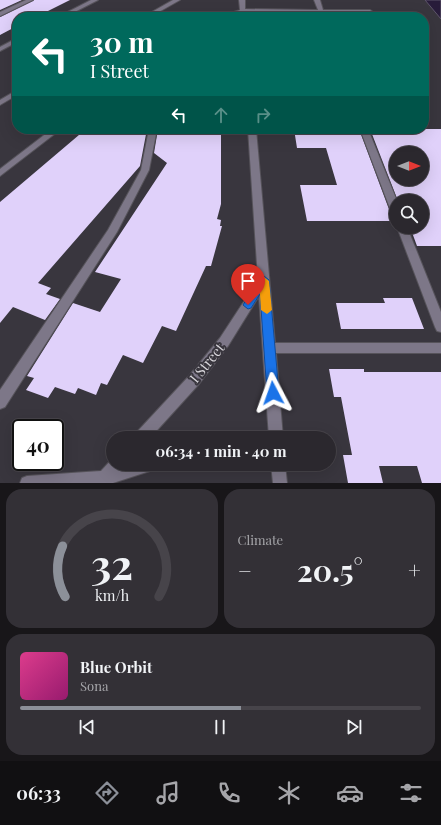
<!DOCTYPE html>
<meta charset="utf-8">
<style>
:root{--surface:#2b282e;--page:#333036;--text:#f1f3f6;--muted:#a6a6aa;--line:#47444a;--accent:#8c9099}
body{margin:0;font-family:"Playfair Display",serif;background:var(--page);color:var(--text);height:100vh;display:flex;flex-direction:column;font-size:15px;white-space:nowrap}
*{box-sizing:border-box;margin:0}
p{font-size:13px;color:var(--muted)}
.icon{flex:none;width:22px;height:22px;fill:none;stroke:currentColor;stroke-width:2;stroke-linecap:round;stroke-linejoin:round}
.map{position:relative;height:483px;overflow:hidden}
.side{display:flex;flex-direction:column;gap:6px;padding:6px;background:#181619;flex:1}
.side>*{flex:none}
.banner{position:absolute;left:12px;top:12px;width:417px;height:122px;border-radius:16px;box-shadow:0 4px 16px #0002,0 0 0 1px var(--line);background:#00695c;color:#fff;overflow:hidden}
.needle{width:26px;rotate:90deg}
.fabs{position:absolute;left:389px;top:146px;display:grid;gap:8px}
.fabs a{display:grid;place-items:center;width:40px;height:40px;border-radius:50%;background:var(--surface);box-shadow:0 4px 16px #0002,0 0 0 1px var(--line);font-size:20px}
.speed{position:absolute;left:12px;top:419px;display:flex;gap:8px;font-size:20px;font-weight:700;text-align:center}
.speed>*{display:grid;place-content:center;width:52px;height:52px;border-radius:50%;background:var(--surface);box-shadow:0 4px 16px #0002,0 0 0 1px var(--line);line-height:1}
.speed .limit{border:2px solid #111;border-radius:6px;background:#fff;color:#111}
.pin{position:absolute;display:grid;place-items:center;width:34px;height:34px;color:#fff;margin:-41px -17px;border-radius:50% 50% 50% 0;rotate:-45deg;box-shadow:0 0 4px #0007}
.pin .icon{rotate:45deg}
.me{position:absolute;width:44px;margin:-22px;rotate:356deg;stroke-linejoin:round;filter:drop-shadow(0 0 3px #0008)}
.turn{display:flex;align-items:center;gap:14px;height:84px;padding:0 12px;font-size:18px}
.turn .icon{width:52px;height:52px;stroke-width:2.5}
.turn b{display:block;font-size:28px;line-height:34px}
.lanes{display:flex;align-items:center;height:38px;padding:0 12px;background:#0003;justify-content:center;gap:20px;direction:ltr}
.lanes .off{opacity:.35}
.big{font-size:30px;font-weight:700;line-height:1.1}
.side .tile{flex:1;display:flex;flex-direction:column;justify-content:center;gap:6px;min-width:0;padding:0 14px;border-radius:16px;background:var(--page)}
.side .dial{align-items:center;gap:0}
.dial svg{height:104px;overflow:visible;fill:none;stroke:var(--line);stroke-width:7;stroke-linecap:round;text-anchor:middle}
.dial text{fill:var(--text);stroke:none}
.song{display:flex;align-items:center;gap:12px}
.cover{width:48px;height:48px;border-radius:6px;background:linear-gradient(135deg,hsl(330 70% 55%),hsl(320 70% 35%))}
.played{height:4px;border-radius:2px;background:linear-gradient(90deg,var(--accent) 55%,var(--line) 55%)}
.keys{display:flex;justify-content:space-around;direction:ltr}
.heat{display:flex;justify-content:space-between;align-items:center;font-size:22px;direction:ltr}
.side .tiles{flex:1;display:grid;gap:6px;grid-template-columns:1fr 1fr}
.tile:last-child{grid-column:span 2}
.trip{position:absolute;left:106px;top:431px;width:230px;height:40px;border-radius:20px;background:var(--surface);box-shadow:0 4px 16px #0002,0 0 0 1px var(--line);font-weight:700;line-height:40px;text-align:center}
.dock{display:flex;height:64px;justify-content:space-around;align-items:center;background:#111012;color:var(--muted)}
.dock .icon{width:28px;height:28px}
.dock .selected{color:var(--accent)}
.dock b{font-size:18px;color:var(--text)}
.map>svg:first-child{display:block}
.water{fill:#281c3a;stroke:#5d546a}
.building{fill:#e0d1fa;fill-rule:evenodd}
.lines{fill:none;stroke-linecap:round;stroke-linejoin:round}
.minor-casing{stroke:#56535a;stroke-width:2}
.minor{fill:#7d7788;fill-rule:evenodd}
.route{fill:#1a73e8;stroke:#114b97}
.slow{fill:#f59e0b}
.labels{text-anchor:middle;stroke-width:4;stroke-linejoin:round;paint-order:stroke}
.near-street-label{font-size:14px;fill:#d8d6db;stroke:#39363e}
</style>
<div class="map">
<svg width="441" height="483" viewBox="0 0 441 483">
<rect width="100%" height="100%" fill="#39363e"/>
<path class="water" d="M425,0H441V19Z"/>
<path class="building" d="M0,0H22L0,10Z
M34,0H70L36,17H17V26L0,35V17Z
M86,129H147L140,166L38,283L51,288L46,294L60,299L45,320L13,307L0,323V202Z
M158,129H221V204L217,219L221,220L220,226H222L211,266H206L176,331L162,326L143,363L123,355L107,385L101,383L96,395L78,388L75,394L55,387L48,398L26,390L34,378L27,376L73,303L100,312L121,279L95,272L167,163L154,153Z
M294,129H359L390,212L396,215V221H307L300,185H337L326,148H297Z
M370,129H441V246H417L410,227H422V201H398ZM396,153H422V179H396Z
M383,298H412L424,329H341L336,303H385Z
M329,369H364V372H441V483H422L417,466H379L383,483H348L343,455H352L341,397H334Z"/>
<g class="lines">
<g class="minor-casing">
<path id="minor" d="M26,0H33L0,16V12Z
M91,0H98L65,17H58Z
M173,0H180L150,17H143Z
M239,0H245V9L318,10L314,0H320L323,10H370L373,12L370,14L324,13L326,17H320L319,13H245L246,17H240V14L228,17H219L240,10Z
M17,38V42L0,51V47Z
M17,90V95L0,105V100Z
M52,129H61L0,176V169Z
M149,129H157L149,170L117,232L5,407L0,409V390L108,230L141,170Z
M248,129H256L275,343H441V353H276L283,438H269L259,296L228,346L199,384L150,438H134L136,433L189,376L220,338L258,280Z
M360,129H368L397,201L396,214L391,211Z
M397,227H407L441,312V332L437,331L435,327Z
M113,458V464H158L156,469L113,483H20L22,478L27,476L101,471Z
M271,464H285L287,483H273Z"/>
</g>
<use href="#minor" class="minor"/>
</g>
<path class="route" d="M264,276L269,280L279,393L277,397L273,399L269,397L267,393L260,294L251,308L248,309L243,305L260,277Z"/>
<path class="slow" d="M264,277L269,281L272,310L267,314L261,310L259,281Z"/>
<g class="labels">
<g class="near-street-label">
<text transform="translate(207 363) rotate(-51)" y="5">I Street</text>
</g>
</g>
</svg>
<div class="fabs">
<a><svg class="needle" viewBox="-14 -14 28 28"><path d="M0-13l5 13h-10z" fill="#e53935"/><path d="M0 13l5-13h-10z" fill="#a6a6aa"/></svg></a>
<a><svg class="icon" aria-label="search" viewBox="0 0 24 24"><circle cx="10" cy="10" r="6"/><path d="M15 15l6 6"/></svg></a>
</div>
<div class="speed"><div class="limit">40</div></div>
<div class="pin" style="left:248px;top:305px;background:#d93025"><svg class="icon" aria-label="arrive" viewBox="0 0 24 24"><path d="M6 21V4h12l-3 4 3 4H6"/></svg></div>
<svg class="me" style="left:273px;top:393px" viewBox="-20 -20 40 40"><path d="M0-17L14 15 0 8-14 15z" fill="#1a73e8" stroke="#fff" stroke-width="4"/></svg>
<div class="trip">06:34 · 1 min · 40 m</div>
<div class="banner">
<div class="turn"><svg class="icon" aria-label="left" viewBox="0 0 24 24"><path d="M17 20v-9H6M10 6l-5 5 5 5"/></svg><div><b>30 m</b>I Street</div></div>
<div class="lanes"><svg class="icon" aria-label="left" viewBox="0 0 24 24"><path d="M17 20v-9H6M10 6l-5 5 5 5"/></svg><svg class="icon off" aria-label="ahead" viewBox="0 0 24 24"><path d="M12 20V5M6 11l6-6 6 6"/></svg><svg class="icon off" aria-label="right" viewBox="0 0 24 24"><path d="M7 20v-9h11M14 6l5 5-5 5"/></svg></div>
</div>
</div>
<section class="side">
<div class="tiles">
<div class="tile dial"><svg viewBox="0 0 100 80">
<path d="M14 69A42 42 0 1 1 86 69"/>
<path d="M14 69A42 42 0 0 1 12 30" stroke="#8c9099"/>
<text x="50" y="56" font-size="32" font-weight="700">32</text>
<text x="50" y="72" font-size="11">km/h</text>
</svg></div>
<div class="tile"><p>Climate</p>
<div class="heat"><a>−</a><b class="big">20.5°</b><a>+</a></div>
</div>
<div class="tile">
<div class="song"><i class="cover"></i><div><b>Blue Orbit</b><p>Sona</p></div></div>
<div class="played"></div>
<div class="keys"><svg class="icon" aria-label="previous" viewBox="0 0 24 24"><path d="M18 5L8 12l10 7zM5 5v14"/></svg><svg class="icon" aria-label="pause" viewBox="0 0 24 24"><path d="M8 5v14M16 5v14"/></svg><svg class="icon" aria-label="next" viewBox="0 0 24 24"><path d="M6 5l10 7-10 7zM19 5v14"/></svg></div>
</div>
</div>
</section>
<nav class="dock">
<b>06:33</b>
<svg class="icon selected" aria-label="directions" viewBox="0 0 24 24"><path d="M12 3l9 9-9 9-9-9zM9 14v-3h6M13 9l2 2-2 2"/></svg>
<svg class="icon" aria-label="music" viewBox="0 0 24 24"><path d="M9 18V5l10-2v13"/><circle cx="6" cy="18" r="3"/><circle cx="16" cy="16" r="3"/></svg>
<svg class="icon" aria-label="phone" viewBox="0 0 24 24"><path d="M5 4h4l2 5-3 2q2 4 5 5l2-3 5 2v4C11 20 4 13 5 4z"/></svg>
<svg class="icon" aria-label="climate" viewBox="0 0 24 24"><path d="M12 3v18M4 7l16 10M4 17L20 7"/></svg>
<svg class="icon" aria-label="car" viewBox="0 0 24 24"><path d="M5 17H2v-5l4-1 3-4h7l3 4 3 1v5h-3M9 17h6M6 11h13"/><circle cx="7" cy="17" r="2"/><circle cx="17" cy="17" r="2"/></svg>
<svg class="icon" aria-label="filters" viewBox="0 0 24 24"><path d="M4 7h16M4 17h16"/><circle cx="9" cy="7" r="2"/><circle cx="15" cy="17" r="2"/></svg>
</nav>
